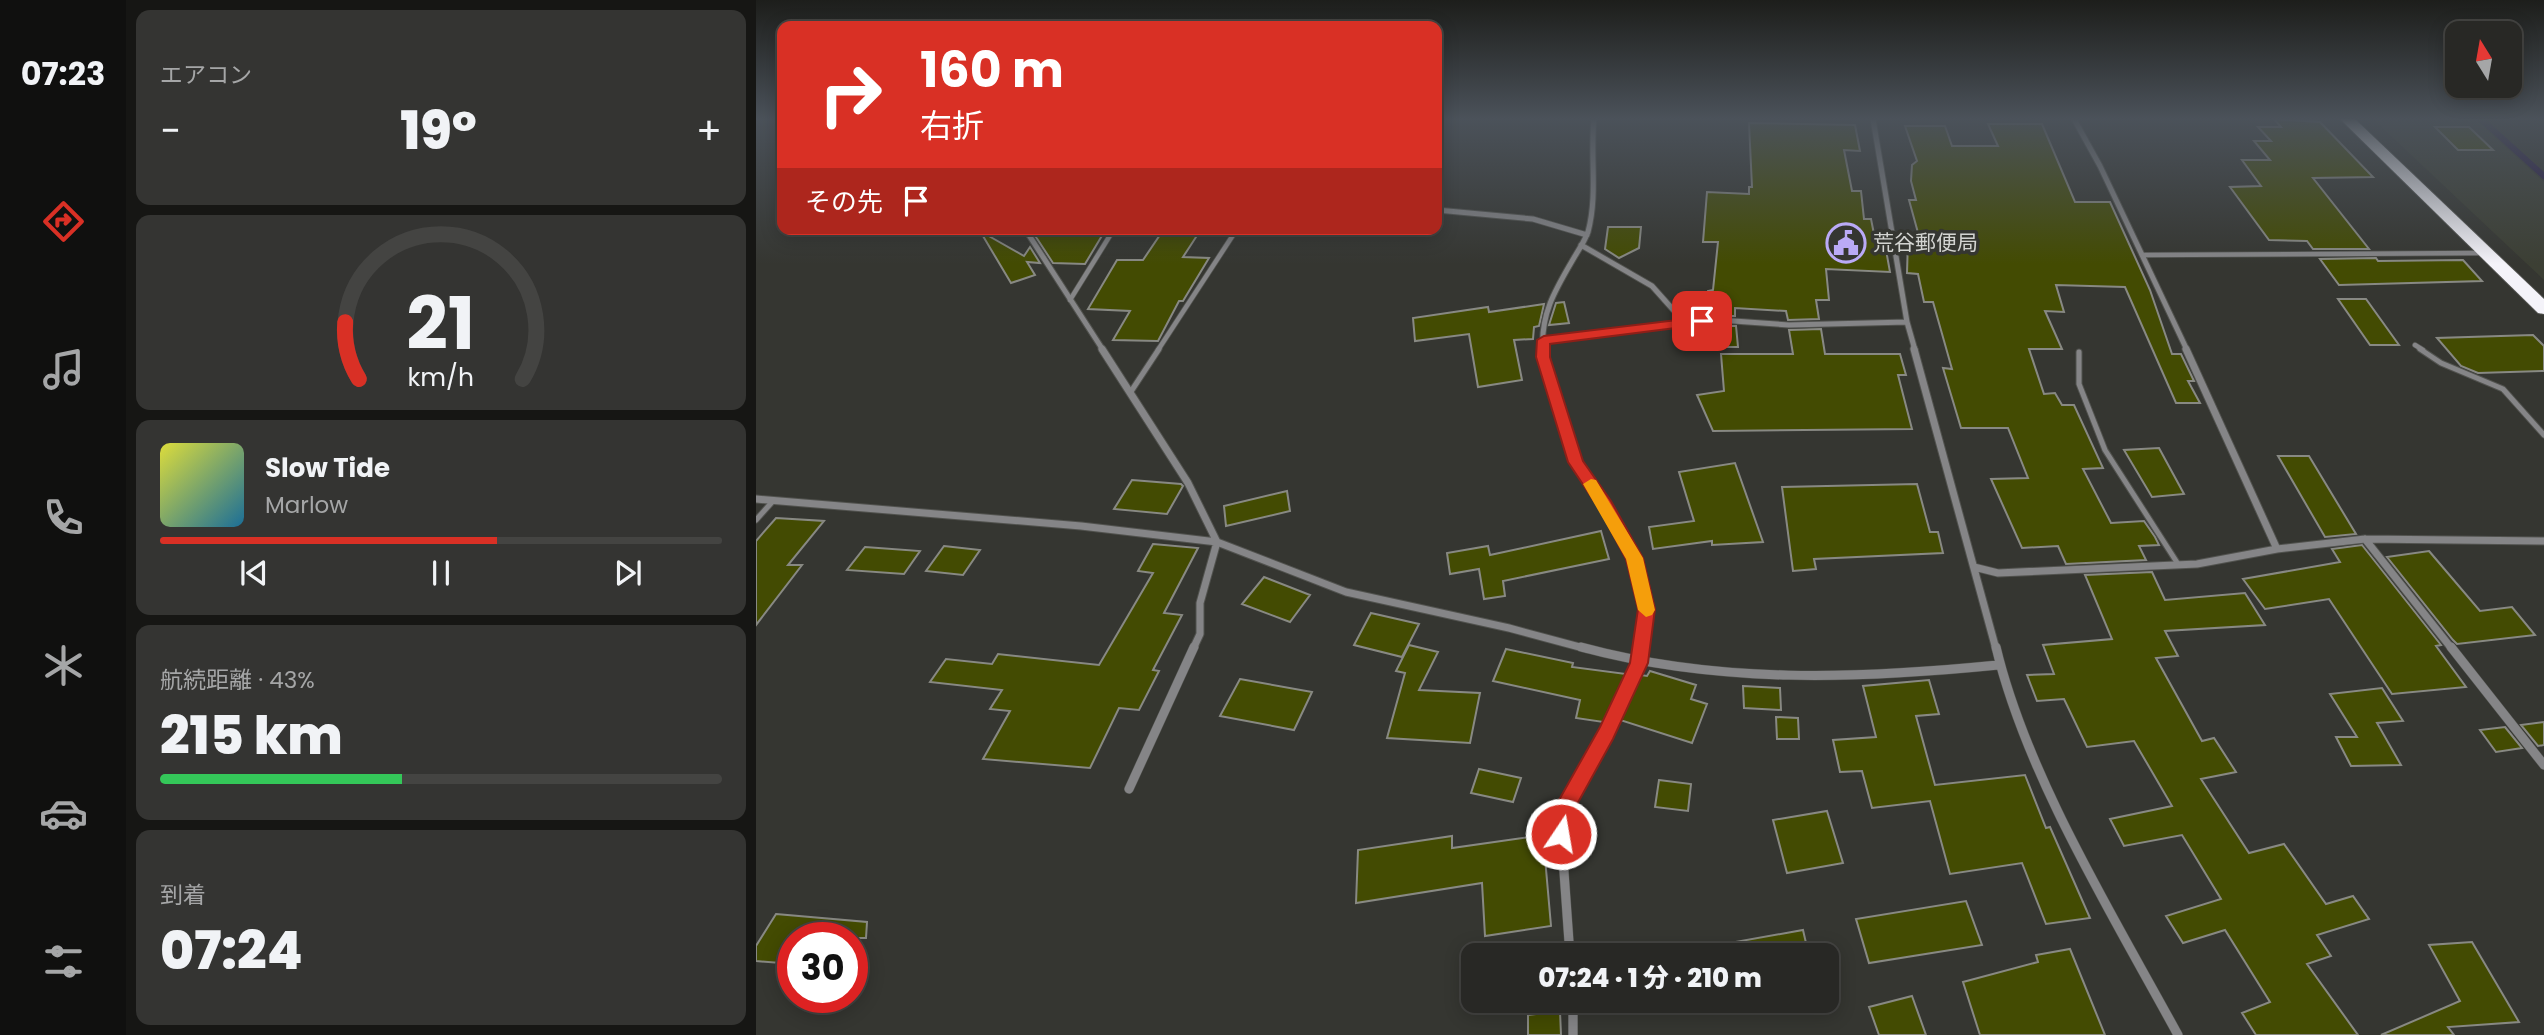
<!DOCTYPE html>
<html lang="ja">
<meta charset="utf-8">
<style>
:root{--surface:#282825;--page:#343432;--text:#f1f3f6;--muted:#a5a6a7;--line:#444442;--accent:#d93025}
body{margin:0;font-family:Poppins,"Noto Sans JP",sans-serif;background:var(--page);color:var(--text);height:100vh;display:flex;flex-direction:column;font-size:26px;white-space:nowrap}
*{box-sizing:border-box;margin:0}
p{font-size:23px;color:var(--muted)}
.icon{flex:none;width:38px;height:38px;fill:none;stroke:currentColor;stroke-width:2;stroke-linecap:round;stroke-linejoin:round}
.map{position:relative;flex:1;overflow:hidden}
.side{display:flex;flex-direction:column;gap:10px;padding:10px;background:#161614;width:630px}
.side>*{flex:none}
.top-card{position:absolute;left:21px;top:21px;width:665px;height:214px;border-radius:14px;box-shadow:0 4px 18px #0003,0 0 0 2px var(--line);background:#d93025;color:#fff;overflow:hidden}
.needle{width:46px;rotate:349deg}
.tools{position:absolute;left:1689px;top:21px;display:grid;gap:14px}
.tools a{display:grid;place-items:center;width:77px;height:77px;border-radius:14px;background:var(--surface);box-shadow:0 4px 18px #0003,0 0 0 2px var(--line);font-size:35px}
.speed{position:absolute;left:21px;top:922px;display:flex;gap:14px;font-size:35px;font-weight:700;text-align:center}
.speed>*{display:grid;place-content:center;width:91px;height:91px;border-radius:50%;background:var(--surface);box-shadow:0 4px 18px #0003,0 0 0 2px var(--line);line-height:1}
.speed .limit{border:10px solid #d22;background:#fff;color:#111}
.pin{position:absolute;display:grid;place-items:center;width:60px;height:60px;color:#fff;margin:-30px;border-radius:14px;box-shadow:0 4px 10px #0006}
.me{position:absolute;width:77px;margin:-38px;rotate:12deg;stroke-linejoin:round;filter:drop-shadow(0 0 5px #0008)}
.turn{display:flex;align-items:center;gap:24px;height:147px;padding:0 28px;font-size:32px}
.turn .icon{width:91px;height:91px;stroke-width:2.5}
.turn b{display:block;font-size:49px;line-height:60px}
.then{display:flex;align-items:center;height:66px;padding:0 28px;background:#0003;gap:14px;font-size:26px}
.big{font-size:52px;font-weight:800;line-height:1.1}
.side .widget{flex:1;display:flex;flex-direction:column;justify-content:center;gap:10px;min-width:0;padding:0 24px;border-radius:14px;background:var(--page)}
.side .dial{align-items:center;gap:0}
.dial svg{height:182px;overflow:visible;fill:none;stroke:var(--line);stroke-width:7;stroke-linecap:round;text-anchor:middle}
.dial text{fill:var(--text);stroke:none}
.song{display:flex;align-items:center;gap:21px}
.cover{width:84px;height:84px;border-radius:10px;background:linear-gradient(135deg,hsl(60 70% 55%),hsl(200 70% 35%))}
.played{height:7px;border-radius:4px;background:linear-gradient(90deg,var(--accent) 60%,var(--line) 60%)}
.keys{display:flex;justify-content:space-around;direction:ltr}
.heat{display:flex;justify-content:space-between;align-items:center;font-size:38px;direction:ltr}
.charge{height:10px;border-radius:5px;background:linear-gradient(90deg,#34c759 43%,var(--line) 0)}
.trip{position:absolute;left:705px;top:943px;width:378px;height:70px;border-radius:14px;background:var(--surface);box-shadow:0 4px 18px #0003,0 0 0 2px var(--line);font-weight:800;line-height:70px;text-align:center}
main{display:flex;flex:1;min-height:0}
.dock{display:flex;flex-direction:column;width:126px;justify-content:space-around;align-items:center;background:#10100f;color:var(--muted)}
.dock .icon{width:49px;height:49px}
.dock .on{color:var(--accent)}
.dock b{font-size:32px;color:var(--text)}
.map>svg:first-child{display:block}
.built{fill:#3c3f34}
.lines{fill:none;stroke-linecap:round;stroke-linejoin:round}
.stream{stroke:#27174a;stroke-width:6}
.building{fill:#434b02;stroke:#888983;stroke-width:2}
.lane-far1-casing{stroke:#51524e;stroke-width:6}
.lane-casing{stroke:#51524e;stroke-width:7}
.street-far2-casing{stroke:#51524e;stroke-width:7}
.street-far1-casing{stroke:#51524e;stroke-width:9}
.street-casing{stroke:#51524e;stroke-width:10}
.highway-casing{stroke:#51524e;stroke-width:2}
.lane-far1{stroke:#858587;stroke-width:4.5}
.lane{stroke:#858587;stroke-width:5}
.street-far2{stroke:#858587;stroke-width:5}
.street-far1{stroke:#858587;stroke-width:7}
.street{stroke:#858587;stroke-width:9}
.highway{fill:#f4f3f9;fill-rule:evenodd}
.route{fill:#d93025;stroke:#8d1f18;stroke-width:2}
.slow{fill:#f59e0b}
.labels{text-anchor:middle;stroke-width:7;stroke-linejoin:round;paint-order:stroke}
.far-poi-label{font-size:21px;fill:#d3d4d1;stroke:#353631;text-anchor:start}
</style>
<main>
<nav class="dock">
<b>07:23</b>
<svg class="icon on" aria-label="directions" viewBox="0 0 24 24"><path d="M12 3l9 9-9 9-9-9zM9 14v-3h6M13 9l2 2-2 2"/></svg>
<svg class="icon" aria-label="music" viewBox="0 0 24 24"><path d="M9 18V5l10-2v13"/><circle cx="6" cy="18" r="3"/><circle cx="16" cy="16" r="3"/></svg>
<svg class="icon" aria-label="phone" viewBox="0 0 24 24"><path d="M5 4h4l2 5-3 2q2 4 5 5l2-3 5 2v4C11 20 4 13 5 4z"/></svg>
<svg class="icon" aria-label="climate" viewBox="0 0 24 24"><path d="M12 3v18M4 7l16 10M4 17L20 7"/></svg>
<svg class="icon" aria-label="car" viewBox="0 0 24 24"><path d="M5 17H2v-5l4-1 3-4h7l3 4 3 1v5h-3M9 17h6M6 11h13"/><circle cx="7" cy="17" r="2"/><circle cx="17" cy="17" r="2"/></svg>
<svg class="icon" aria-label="filters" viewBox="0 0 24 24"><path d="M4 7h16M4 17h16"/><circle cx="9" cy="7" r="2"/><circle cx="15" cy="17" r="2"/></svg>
</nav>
<section class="side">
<div class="widget"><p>エアコン</p>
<div class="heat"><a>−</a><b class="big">19°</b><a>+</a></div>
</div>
<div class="widget dial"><svg viewBox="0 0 100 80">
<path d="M14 69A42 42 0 1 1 86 69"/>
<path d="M14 69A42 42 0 0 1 8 44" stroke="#d93025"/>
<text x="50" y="56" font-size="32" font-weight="700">21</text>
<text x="50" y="72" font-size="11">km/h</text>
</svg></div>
<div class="widget">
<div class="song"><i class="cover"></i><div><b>Slow Tide</b><p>Marlow</p></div></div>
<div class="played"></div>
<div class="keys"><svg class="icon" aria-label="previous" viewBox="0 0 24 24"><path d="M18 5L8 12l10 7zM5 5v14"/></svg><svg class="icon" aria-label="pause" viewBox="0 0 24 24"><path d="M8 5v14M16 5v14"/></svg><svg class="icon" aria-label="next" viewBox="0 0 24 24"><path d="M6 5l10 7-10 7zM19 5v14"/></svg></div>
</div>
<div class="widget"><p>航続距離 · 43%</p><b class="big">215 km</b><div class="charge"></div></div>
<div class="widget"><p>到着</p><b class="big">07:24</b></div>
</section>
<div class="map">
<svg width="1788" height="1035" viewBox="0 0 1788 1035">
<rect width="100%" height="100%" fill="#353631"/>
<path class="built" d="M1617,119H1719L1788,182V280Z"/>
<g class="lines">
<path class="stream" d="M1725,119L1788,176"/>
</g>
<path class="building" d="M1518,119L1564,122L1617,177L1557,178L1613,249H1557L1551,241L1513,240L1474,187L1505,186L1486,160H1514L1498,141H1515L1502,127H1525Z
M993,123L1099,125L1104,151L1088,150L1096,191H1105L1108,219H1115L1119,239H1128L1134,272L1070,269L1073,300H1060L1063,319L1032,320L1030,311L979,308V316H954L952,291L957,290L962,242H947L951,192L993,194V187H996Z
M1232,124H1286L1319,202H1354L1394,290L1416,354H1425L1438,381H1432L1444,403H1420L1369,287L1300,285L1308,312L1289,311L1306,349H1273L1288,394L1299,393L1306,405H1318L1347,468L1327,469L1355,523L1388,521L1399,537L1403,545L1383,546L1390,560L1310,564L1302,546L1266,548L1235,479L1272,478L1252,428H1205L1187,368L1196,369L1177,302H1168L1162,274L1151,273L1152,240H1164L1153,200H1160L1155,181L1156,165L1161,161L1149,126H1189L1196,146H1242Z
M1679,127H1713L1737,150H1702Z
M852,227H885L883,248L863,258L849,249Z
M286,229H350L329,264L297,263L280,237Z
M408,229L444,231L427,257L453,258L427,301H423L402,341L357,340L374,311L332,309L361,260H387Z
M224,231L268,256L274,247L284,263L271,262L279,275L255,283Z
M1620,258L1622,261L1707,260L1726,281L1583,285L1564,259Z
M1582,299H1610L1643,345H1614Z
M808,302L813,323L793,325L800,303Z
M788,304L783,326L778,327L777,339L758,340L766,380L722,387L713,334L659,341L657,318L732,307L733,312Z
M954,326H980L982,347H955Z
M1065,329L1069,354H1144L1150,375H1142L1156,429L957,431L941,395L968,391L965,354H1037L1033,330Z
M1777,335L1788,346V371L1722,373L1705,366L1681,338Z
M1403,448L1428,494L1396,497L1368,450Z
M1522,456H1553L1600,534L1569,537Z
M979,463L1007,542L956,545V541L897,549L893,527L938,521L923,472Z
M376,480L425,484L427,486L411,514L358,509Z
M1161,484L1174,532H1182L1187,553L1058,559L1060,569L1037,571L1026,487Z
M531,491L534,511L470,526L468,506Z
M20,518L68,521L32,565H46L0,625V541Z
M845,531L853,559L747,581L749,596L728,599L723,569L694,574L691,553L732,546L734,555Z
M397,544L442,548L408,613L426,615L397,670L403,671L383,710L363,708L334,768L227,759L254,711L234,709L246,690L174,682L190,659L236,664L242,654L343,665L397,573L382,571Z
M1606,545L1685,645L1680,646L1710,687L1636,694L1573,599L1509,609L1487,579L1584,562L1576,549Z
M188,546L224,550L207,575L170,571Z
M109,547L164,551L148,574L91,570Z
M1673,551L1724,611L1756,607L1779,635L1701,644L1697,640L1631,557Z
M1396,572L1409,600L1489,593L1509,625L1409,631L1422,656L1400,658L1446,741L1458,738L1480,772L1445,779L1493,853L1528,844L1570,904L1597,896L1613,919L1561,935L1575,956L1551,964L1602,1035H1500L1486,1013L1514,1002L1469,930L1427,943L1410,916L1465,899L1426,835L1368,846L1354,819L1416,806L1378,741L1331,747L1308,699L1281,701L1271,675L1298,674L1287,645L1356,639L1329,575Z
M508,577L554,595L534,622L486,604Z
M615,613L663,624L646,657L598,645Z
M653,645L682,652L663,690L724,693L714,743L631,738L649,673L640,671Z
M750,649L817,663L816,667L870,674L847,722L820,718L824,700L737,681Z
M894,671L940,685L935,699L951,704L936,743L864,720L885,675L891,676Z
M484,679L556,692L538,730L464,716Z
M1173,680L1183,714L1160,716L1179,785L1269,775L1290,828L1294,827L1334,918L1290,924L1266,863L1194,874L1174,801L1116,808L1106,771L1084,772L1077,740L1120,737L1107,686Z
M987,686L1024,688L1025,710L988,708Z
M1626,688L1647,721L1621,723L1645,765L1595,766L1580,737H1601L1574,694Z
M1020,717L1042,718L1043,739H1021Z
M1788,722V745L1782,746L1765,725Z
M1749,727L1766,748L1740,752L1724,730Z
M723,769L765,778L757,802L715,793Z
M903,780L935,784L932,811L899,807Z
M1071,811L1087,863L1031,873L1017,820Z
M787,835L795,926L729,936L726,883L600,903L602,850L696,836V848Z
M1210,901L1226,945L1113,963L1100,919Z
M20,914L111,922L110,938H37V964L0,961V946Z
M1047,930L1053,956H969L968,944Z
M1716,942L1763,1022L1692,1027L1698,1035H1625L1704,1001L1673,945Z
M1314,949L1349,1035H1224L1207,982L1282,962L1280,955Z
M1156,996L1170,1035H1123L1113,1007Z
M804,1011L805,1035H772V1015Z"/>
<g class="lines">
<g class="lane-far1-casing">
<path id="lane-far1" d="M1386,255L1725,253
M314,300L358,229
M1659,345L1667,350
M402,350L481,229"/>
</g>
<g class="lane-casing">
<path id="lane" d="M1664,349L1685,363L1747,389L1788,435
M1323,352V384L1349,450L1422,564
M374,393L403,349
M0,520L17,501"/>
</g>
<g class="street-far2-casing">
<path id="street-far2" d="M1117,119L1151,322L1159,350
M1318,119L1344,166L1431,350
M681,210L777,219L831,235
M269,229L347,350
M825,245L896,286L929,323
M788,340L963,320L1033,325L1151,322
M787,350C784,313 801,287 819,256C824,248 829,240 832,232C842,194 834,157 838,119"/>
</g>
<g class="street-far1-casing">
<path id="street-far1" d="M346,349L432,483L461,542L590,592L753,628L831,649
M786,349L819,462L879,558L890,609L885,649
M1158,349L1240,649
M1430,349L1521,549
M0,499L325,526L461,542L444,603V634L437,649
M1609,539L1696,649
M1218,567L1242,573L1441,564L1521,549L1609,539L1788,541"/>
</g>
<g class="street-casing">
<path id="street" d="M825,647C962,684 1102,679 1242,665
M1240,647C1271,777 1358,917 1422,1035
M1695,647L1788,765
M373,789L438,647
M814,956L804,816L850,733L883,663L885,647
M817,1001V1035"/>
</g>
<g class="highway-casing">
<path id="highway" d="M1584,119H1599L1788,299V314L1782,313Z"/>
</g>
<use href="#lane-far1" class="lane-far1"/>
<use href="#lane" class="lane"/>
<use href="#street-far2" class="street-far2"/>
<use href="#street-far1" class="street-far1"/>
<use href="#street" class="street"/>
<use href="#highway" class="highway"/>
</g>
<linearGradient id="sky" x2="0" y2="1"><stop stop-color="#1d1e1b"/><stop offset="0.45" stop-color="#4b525a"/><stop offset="1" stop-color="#4b525a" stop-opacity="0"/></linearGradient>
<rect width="1788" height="264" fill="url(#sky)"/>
<path class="route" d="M946,317L951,318V324L794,344V357L827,461L855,501L887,558L899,609L892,663L857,739L814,817L812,841L805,844L798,841L794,816L844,727L874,663L882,609L870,559L844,510L812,462L780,357L781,340L788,336Z"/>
<path class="slow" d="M835,479L840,480L887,558L899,610L896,615L890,617L882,610L870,559L827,484Z"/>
<defs>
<g id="civic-ring" transform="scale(2.0125)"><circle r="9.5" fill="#353631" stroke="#baaaf6" stroke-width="1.5"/><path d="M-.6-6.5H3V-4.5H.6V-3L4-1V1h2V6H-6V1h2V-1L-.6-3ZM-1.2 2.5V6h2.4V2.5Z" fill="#baaaf6"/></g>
</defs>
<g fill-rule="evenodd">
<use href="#civic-ring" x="1090" y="243"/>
</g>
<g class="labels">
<g class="far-poi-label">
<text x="1117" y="250">荒谷郵便局</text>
</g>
</g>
</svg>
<div class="tools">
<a><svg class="needle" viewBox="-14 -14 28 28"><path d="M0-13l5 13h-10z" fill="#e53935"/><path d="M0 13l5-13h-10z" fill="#a5a6a7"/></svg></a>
</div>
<div class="speed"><div class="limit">30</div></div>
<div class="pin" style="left:946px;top:321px;background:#d93025"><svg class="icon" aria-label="arrive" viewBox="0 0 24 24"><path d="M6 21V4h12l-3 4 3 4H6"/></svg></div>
<svg class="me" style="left:805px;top:834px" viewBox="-20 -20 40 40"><circle r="17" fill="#d93025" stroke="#fff" stroke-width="3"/><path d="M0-11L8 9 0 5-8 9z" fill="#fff"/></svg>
<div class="trip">07:24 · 1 分 · 210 m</div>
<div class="top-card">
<div class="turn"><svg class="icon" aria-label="right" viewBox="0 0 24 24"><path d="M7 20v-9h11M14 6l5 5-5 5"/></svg><div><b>160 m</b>右折</div></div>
<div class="then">その先<svg class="icon" aria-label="arrive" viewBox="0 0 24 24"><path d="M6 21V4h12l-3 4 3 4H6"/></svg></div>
</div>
</div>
</main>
